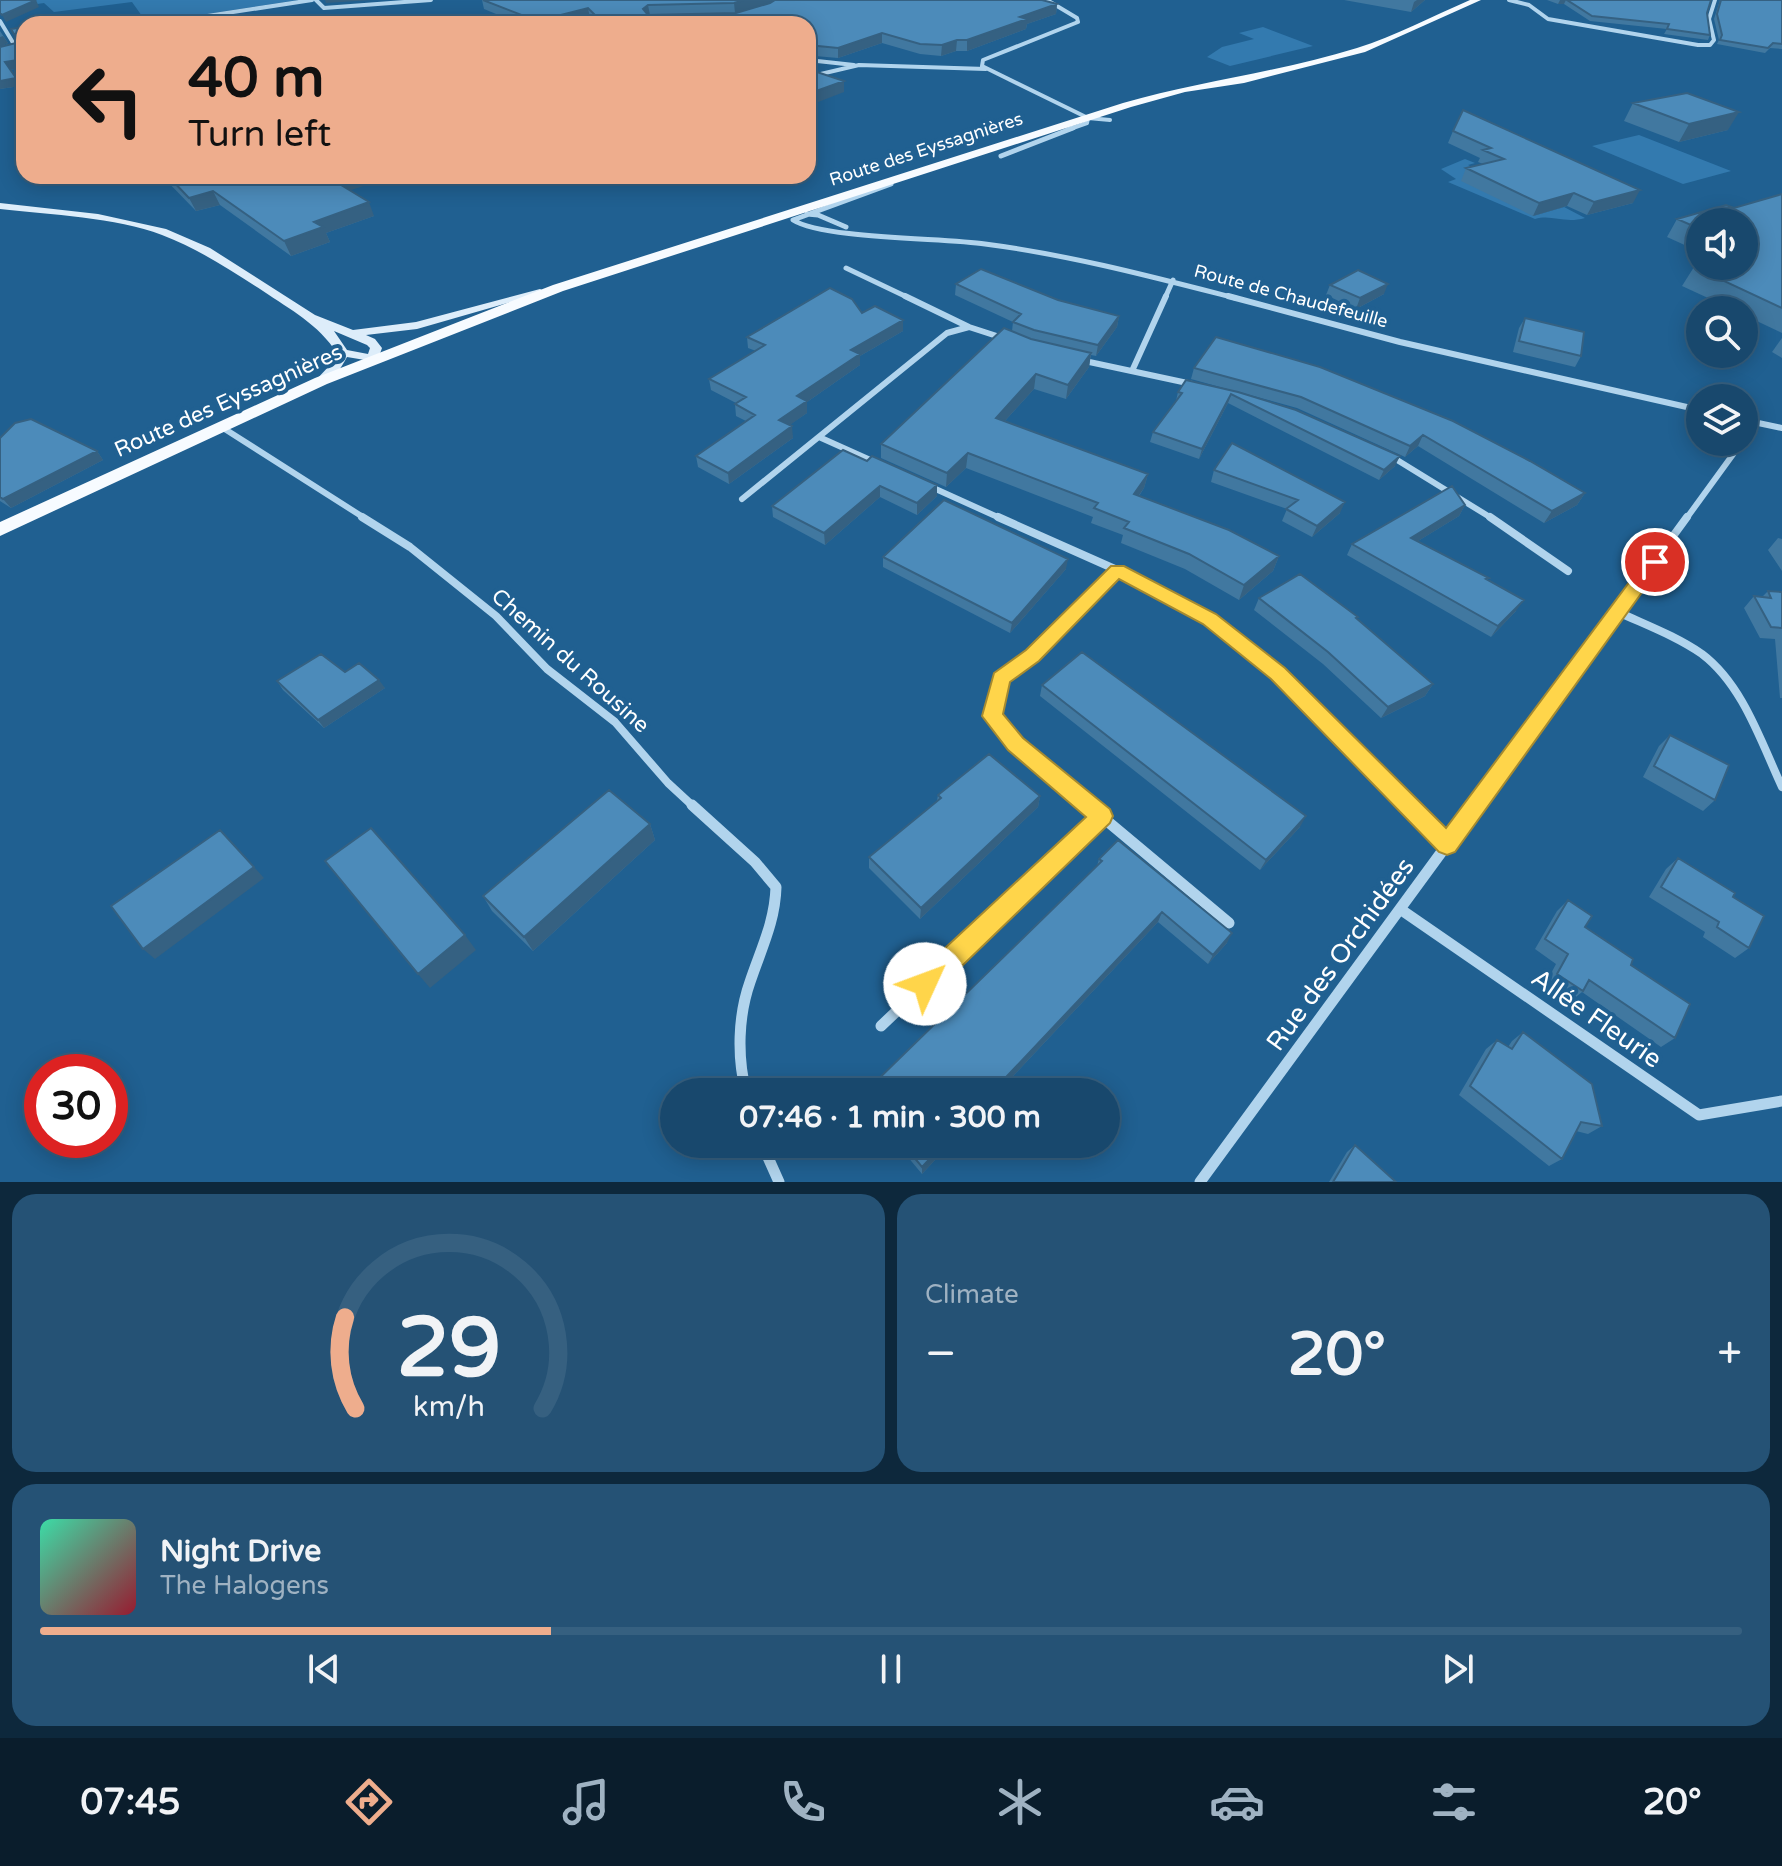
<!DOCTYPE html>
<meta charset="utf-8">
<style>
:root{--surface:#18486d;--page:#255275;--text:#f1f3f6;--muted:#9fb2c2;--line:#366080;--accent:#eead8d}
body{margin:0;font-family:"Varela Round",sans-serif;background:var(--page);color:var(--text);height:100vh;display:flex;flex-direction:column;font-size:30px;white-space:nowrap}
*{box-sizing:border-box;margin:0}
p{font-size:26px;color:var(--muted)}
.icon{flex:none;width:44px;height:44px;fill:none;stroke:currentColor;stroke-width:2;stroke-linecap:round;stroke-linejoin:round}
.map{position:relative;height:1182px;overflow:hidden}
.side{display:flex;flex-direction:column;gap:12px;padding:12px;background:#0d283c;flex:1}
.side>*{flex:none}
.guide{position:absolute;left:16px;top:16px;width:800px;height:168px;border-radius:24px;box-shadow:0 4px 20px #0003,0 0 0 2px var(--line);background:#eead8d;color:#111;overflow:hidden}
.buttons{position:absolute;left:1686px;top:208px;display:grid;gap:16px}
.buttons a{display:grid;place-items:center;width:72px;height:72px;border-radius:50%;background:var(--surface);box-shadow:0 4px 20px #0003,0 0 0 2px var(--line);font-size:40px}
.speed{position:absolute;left:24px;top:1054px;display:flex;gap:16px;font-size:40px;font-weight:700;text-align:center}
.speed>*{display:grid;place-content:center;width:104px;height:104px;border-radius:50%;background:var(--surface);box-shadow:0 4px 20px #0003,0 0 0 2px var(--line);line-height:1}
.speed .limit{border:12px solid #d22;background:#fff;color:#111}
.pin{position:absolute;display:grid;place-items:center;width:68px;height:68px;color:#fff;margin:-34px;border:4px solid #fff;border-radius:50%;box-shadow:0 2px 8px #0007}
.me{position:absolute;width:88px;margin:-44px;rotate:47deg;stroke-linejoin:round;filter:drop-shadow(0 0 6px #0008)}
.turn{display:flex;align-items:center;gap:28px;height:168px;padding:0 40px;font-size:36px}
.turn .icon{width:104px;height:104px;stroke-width:2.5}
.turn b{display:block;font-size:56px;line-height:68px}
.big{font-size:60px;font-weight:700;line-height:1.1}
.side .card{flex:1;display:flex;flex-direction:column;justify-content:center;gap:12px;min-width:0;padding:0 28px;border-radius:24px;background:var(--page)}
.side .dial{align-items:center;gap:0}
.dial svg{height:208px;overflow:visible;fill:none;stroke:var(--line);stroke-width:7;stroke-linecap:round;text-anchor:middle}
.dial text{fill:var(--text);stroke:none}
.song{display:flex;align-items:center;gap:24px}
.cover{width:96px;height:96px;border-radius:12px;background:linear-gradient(135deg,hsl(160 70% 55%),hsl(350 70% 35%))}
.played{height:8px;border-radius:4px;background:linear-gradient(90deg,var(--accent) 30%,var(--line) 30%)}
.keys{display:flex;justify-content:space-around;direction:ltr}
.heat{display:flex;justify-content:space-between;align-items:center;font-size:44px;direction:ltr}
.side .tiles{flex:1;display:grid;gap:12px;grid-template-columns:1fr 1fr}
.card:last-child{grid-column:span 2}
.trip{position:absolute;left:660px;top:1078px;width:460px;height:80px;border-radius:40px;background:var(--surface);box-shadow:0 4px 20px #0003,0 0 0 2px var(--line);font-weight:700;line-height:80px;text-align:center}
.tabs{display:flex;height:128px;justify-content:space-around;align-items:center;background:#0a1d2c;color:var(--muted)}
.tabs .icon{width:56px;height:56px}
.tabs .active{color:var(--accent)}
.tabs b{font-size:36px;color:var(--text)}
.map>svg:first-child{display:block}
.green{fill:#337aaf}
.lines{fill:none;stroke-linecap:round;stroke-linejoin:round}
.minor-far4{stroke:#b1d4ed;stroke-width:4}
.minor-far3{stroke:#b1d4ed;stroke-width:5}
.minor-far2{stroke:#b1d4ed;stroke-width:6}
.minor-far1{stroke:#b1d4ed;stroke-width:8}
.minor{stroke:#b1d4ed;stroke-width:11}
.secondary{fill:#ddedfa;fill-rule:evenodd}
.primary{fill:#f7fbff;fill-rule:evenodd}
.wall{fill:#4178a0}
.shaded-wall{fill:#356182}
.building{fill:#4c8bba;stroke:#356182;stroke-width:2}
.route{fill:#ffd54a;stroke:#a68a30;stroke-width:2}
.labels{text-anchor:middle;stroke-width:8;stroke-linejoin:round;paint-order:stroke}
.far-street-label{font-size:18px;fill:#fff;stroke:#206091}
.street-label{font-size:22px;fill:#fff;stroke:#206091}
.near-street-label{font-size:26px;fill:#fff;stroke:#206091}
</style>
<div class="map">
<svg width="1782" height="1182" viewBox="0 0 1782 1182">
<rect width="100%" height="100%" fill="#206091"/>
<path class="green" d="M14,0H298L147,23L132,2L54,12L44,3L10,8Z
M1263,27L1313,46L1230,66L1207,57L1222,47L1254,39L1239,33Z
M1639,135L1731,171L1683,184L1592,146Z
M1465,159L1475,163L1468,165L1487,175L1533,216L1564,207L1585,218C1564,224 1552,214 1535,219L1448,182L1456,179L1441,169Z"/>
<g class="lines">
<path class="minor-far4" d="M316,0L324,8L431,0
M1047,0L1077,18L1078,22L983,60L982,66L1088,118L1110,120
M1509,0L1529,5L1548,19L1698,45H1710L1714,40L1709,19L1715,0
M0,21L15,46
M155,24L312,0
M808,60L854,65
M808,77L859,65L986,69
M1067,130L1087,123L1088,118"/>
<path class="minor-far3" d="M1001,156L1073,128
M891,184L793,220C823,239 943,238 985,244C1070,255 1153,277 1235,298
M807,214L818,215L846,227
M846,268L909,298
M1165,298L1173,280"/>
<path class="minor-far2" d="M905,296L969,327L1006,339
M1228,296L1400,342L1700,410
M1080,360L1192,384
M1132,371L1166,296
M1744,420L1782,428
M220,426L366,519
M819,437L877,463
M1744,440L1756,423
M1389,455L1493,519
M929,486L1002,519
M742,499L947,333L969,327
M1686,519L1742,442"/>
<path class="minor-far1" d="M362,517L410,547L496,616L547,669L615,722L668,783L694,807
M998,517L1117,570L1209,619L1278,674L1410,807
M1490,517L1568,571
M1618,612C1646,625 1676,636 1702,654C1743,685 1761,742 1782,787
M1091,807L1016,744L993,716L1001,678L1033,656L1117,570
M1475,807L1687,517"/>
<path class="minor" d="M692,805L755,862L776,887C775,922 761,949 750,982C738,1016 737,1057 746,1092
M1088,805L1229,923
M1408,805L1447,844
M1400,909L1699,1115L1782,1101
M881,1026L1102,816
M762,1144L779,1182
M1200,1182L1476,805"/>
<path class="secondary" d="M0,203L98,214L166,229L210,248L315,315L353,330L416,322L540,289L546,292L417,329L366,335L375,339L382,348L377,362L347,357C341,368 333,381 321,385L315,381L331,364L337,353C318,324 291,310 263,291C230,270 199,249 162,235C116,217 50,215 0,209ZM334,331L367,345L370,348L368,354L347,350Z"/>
<path class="primary" d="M1470,0H1481L1365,52L1244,83L1185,92L1131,107L563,291L327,384L0,536V522L315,378L553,285L1123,103C1200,81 1280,72 1357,48C1395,36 1433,16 1470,0Z"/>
</g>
<path class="wall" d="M482,0H774L767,4H1057L1056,14L1027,24L1026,29L967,51H956L941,56L920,54L882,43L838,58L815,56L816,66L808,69V24H596L590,18L569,24H520L484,9Z
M1344,0H1425L1411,12Z
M1547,0H1711L1707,13L1710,35L1708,40L1664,34L1667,29L1590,21L1564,4H1558Z
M1720,0H1782V49L1770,48L1765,53L1717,44L1719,40L1714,19Z
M24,27V67L10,70L20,86L0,89V31L8,43L1,46L22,41H18L11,29Z
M1633,103L1728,130L1679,142L1624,121Z
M1453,131L1633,203L1587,215L1567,206L1533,216L1461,181L1466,168L1483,164L1478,162L1480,158L1448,143Z
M162,176H394L349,190L374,216L326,233L330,242L291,256L220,205L196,211Z
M1782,194V333L1744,315V310H1734L1682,286L1694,267L1744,266V222H1700V252L1667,237L1677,219L1734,208Z
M956,284L1058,300L1119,316L1117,327L1096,356L1091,355L1089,367L1066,399L1034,389L1004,422L1148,474L1144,488L1139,496L1279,556L1273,571L1239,600L1185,569L1121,543L1123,535L1091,523L1093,517L966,468L946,487L881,458V444L1012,331L1013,322L955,295Z
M1330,285L1384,294L1356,309L1326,295Z
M862,313L903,331L860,356V365L807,402V413L789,425L793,438L729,484L698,467L696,456L746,421L736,416L735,404L736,403L711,390L709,379L756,351L748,348L747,337Z
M1525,318L1581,356L1575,367L1513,352L1519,328Z
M1216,337L1585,493L1577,505L1544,523L1418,446L1405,457L1297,408L1239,392L1395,466L1379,480L1228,403L1199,459L1150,442L1153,432L1176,401L1178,392H1238L1191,379L1194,368Z
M1782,338V358L1772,352Z
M0,438L97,451L103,460L11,508L0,501Z
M867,461L937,485V496L917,515L880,497L825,545L773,517L772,506Z
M1214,470L1340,513L1312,537L1282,521L1287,509L1211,482Z
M1465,505L1459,516L1418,541L1488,580L1516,611L1491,637L1347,555L1352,544Z
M1778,538L1782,539V571L1768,550Z
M883,557L1066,569L1010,633L883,567Z
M1768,591L1782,592V698H1780L1775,639L1760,638L1744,608L1754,596L1762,597Z
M1259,598L1357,619L1433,684L1425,696L1381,718L1323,664L1254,610Z
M345,672L385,688L324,728L283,690L277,681Z
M1042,685L1300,827L1260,870L1040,696Z
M1670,735L1715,800L1703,811L1643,777L1659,746Z
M938,795L1040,796L1038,807L920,919L869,868V857L937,801Z
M650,824L655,840L533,951L492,911L483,896Z
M1678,858L1733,897L1749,948L1735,958L1703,937L1705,932L1649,897L1666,869Z
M1099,859L1227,943L1208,964L1158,922L998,1092H865L1097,866Z
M1568,900L1585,927L1631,965L1675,1038L1661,1047L1582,992L1571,1001L1546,983L1556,964L1535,949L1557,911Z
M1523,1032L1602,1126L1588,1134L1576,1131L1562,1159L1549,1166L1459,1095L1486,1049L1497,1040L1508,1047L1512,1041Z
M897,1144H950L922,1174Z
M1355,1145L1396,1182H1329L1347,1152Z"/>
<path class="shaded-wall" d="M36,0L39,7L6,22L2,15Z
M325,0H372L326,3Z
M744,0H774L767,4L735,13L734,3Z
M1417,0H1425L1411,12L1414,2Z
M1560,0H1566L1564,4H1558Z
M1057,4L1056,14L1027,24L1026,29L967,51V40L1020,17Z
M648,5L650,15L648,24H603V23L643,9Z
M588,8L590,18L569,24H537V21Z
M882,33V43L838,58V48Z
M3,36L8,43L0,47V37Z
M957,40L956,51L941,56L942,45Z
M815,55L816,66L808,69V57Z
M24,59V67L10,70L5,62Z
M16,78L20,86L0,89V81Z
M844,81V92L808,106V94Z
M1739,112L1728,130L1679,142L1689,124Z
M130,176H160L134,183Z
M346,176H394L339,194L333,180Z
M1640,190L1633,203L1587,215L1594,202Z
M213,191L220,205L196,211L189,198Z
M1574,193L1567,206L1533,216L1539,203Z
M369,202L374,216L326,233L330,242L291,256L284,241L314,222Z
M1388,284L1384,294L1356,309L1360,298Z
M1119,316L1117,327L1096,356L1098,345Z
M903,320V331L860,356V365L807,402V413L780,432L779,420L797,396L851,350Z
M1091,353L1089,367L1066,399L1068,385Z
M1036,374L1034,389L994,433L996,418Z
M1231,394L1228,403L1199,459L1202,449Z
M792,426L793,438L729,484L728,473Z
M1423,435L1418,446L1405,457L1410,446Z
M97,451L103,460L11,508L3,499Z
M968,453L966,468L946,487L947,473Z
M1400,456L1395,466L1379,480L1384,470Z
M1148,474L1144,488L1130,508L1134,494Z
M937,485V496L917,515V503Z
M880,486V497L825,545L824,533Z
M1585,493L1577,505L1544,523L1552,511Z
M1345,502L1340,513L1312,537L1317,526Z
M1465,505L1459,516L1405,549L1411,538Z
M1279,556L1273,571L1239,600L1244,585Z
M1068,559L1066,569L1010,633L1012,623Z
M1524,600L1516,611L1491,637L1498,626Z
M379,680L385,688L324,728L318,720Z
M1433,684L1425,696L1381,718L1388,707Z
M1040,796L1038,807L920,919L921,908Z
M1306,816L1300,827L1260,870L1266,860Z
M650,824L655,840L533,951L524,937Z
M220,830L264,878L155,959L143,949Z
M1162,912L1158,922L998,1092H992Z
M1232,933L1227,943L1208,964L1213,955Z
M465,935L476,950L430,988L418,974Z
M944,1144H950L922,1174V1167Z"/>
<path class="building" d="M0,0H36L2,15L0,13Z
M483,0H744L734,3L648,5L643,9L648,15L736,13L770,3L775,0H1042L1057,4L1020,17L1027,19L967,40H957L942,45L920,44L882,33L838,48L808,45V24H643L646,15L603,23L588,8L537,21Z
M1567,0H1711L1707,13L1710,35L1667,29L1669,24L1592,16Z
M1721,0H1782V44L1773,43L1768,48L1720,40L1722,35L1717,14Z
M24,27V59L5,62L16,78L0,81V47L24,41L23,34H14L11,29Z
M808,69L844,81L808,94Z
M1687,93L1739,112L1689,124L1633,103Z
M1463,110L1640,190L1594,202L1574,193L1539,203L1466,168L1504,159L1483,150L1491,148L1453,131Z
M168,176H346L333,180L369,202L314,222L323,227L284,241L213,191L189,198Z
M1782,194V308L1694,267L1700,265L1744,266V252L1748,250L1744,249V222H1700V229L1677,219L1726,205L1734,208Z
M981,269L1058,300L1119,316L1098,345L1034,330L1013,322L1021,314L956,284Z
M1358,270L1388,284L1360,298L1330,285Z
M830,288L852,299L862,313L875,306L903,320L851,350L860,354L797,396L807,401L779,420L792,426L728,473L696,456L755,415L735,404L746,397L709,379L765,345L747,337Z
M1525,318L1584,332L1581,356L1519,341Z
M1004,328L1031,339L1091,353L1068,385L1036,374L996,418L1148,474L1134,494L1229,530L1279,556L1244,585L1189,554L1124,528L1129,522L1094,508L1098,503L968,453L947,473L881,444Z
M1216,337L1320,367L1453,421L1530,461L1585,493L1552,511L1423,435L1410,446L1301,397L1194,368Z
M1186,380L1238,392L1296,410L1400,456L1384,470L1231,394L1202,449L1153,432L1182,393L1178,392Z
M31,419L97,451L3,499L0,497V438L15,423Z
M1232,443L1345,502L1317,526L1286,509L1298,500L1214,470Z
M843,450L867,461L872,456L937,485L917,503L880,486L824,533L772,506Z
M1452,486L1465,505L1411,538L1489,578L1486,579L1524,600L1498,626L1352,544Z
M944,500L1068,559L1012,623L883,557Z
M1300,574L1358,617L1356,618L1433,684L1388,707L1328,652L1259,598Z
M1768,591L1782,592V628L1771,627L1754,596L1771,598Z
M1082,652L1306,816L1266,860L1042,685Z
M321,654L345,672L359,663L379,680L318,720L277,681Z
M1670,735L1729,765L1715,800L1654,766Z
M989,754L1040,796L921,908L869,857L941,798L938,795Z
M609,790L650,824L524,937L483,896Z
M371,828L465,935L418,974L325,861Z
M220,830L254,867L143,949L111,906Z
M1118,840L1232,933L1213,955L1162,912L992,1092H865L1102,861L1099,859Z
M1678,858L1735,893L1733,897L1764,916L1749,948L1717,927L1719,922L1661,887Z
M1568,900L1592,916L1585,927L1633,959L1631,965L1690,1004L1675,1038L1589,980L1583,991L1557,974L1568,954L1545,939Z
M1523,1032L1592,1084L1602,1126L1581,1122L1562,1159L1470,1086L1497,1040L1512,1049Z
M903,1144H944L922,1167Z
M1355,1145L1396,1182H1333Z"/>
<path class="route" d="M1655,556L1663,562L1661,566L1455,852L1447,855L1439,852L1271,679L1203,624L1119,579L1039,661L1010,682L1003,714L1023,738L1110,809L1113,816L1110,823L934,993L925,997L916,993L912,984L916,975L1086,817L1008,750L982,716L994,673L1026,650L1111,566H1124L1216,614L1285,668L1446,828L1648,557Z"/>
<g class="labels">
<g class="far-street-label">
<text transform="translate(926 149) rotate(-18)" y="6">Route des Eyssagnières</text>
<text transform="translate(1291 296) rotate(15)" y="6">Route de Chaudefeuille</text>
</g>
<g class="street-label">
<text transform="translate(228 400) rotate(-24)" y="8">Route des Eyssagnières</text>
<text transform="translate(571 660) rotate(42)" y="8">Chemin du Rousine</text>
</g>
<g class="near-street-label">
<text transform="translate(1340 954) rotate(-54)" y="9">Rue des Orchidées</text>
<text transform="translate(1597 1018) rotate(35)" y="9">Allée Fleurie</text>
</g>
</g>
</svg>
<div class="buttons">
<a><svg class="icon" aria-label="sound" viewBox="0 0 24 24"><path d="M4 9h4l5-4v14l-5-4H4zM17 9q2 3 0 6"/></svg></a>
<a><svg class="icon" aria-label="search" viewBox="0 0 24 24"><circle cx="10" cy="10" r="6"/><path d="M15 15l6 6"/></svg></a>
<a><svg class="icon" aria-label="layers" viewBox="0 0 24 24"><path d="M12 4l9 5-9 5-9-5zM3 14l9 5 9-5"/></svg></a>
</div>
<div class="speed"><div class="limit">30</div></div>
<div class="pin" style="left:1655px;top:562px;background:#d93025"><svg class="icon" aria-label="arrive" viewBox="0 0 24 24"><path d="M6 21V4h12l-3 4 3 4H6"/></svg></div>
<svg class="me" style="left:925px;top:984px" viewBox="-20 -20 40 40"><circle r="19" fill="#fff"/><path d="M0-13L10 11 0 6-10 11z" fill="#ffd54a"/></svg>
<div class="trip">07:46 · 1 min · 300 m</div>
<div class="guide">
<div class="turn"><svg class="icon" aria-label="left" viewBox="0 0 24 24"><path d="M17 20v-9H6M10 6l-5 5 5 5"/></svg><div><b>40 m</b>Turn left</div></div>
</div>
</div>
<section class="side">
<div class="tiles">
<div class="card dial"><svg viewBox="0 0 100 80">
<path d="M14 69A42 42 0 1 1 86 69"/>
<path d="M14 69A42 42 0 0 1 10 34" stroke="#eead8d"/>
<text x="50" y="56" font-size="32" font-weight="700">29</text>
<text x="50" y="72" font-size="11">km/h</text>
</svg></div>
<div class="card"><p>Climate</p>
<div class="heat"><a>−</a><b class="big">20°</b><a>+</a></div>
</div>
<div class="card">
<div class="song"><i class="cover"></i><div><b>Night Drive</b><p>The Halogens</p></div></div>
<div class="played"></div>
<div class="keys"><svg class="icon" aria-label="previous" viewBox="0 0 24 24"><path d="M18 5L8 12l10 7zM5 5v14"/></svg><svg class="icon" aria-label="pause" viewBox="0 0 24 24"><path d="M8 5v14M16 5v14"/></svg><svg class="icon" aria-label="next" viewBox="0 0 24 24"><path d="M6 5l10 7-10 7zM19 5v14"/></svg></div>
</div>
</div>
</section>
<nav class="tabs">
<b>07:45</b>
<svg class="icon active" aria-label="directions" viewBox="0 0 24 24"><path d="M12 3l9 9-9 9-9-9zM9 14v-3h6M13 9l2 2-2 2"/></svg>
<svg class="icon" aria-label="music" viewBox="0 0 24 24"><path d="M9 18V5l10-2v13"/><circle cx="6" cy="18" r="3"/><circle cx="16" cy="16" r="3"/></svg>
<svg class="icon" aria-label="phone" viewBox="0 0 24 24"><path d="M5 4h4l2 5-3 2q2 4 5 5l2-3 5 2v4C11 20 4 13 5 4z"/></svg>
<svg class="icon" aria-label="climate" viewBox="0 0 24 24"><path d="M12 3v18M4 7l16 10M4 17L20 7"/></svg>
<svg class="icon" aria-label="car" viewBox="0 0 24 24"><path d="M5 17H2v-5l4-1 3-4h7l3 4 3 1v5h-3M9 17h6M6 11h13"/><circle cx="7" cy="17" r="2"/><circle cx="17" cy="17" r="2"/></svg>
<svg class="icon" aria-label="filters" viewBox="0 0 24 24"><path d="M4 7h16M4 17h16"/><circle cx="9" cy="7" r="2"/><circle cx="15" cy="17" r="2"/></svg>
<b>20°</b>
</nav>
